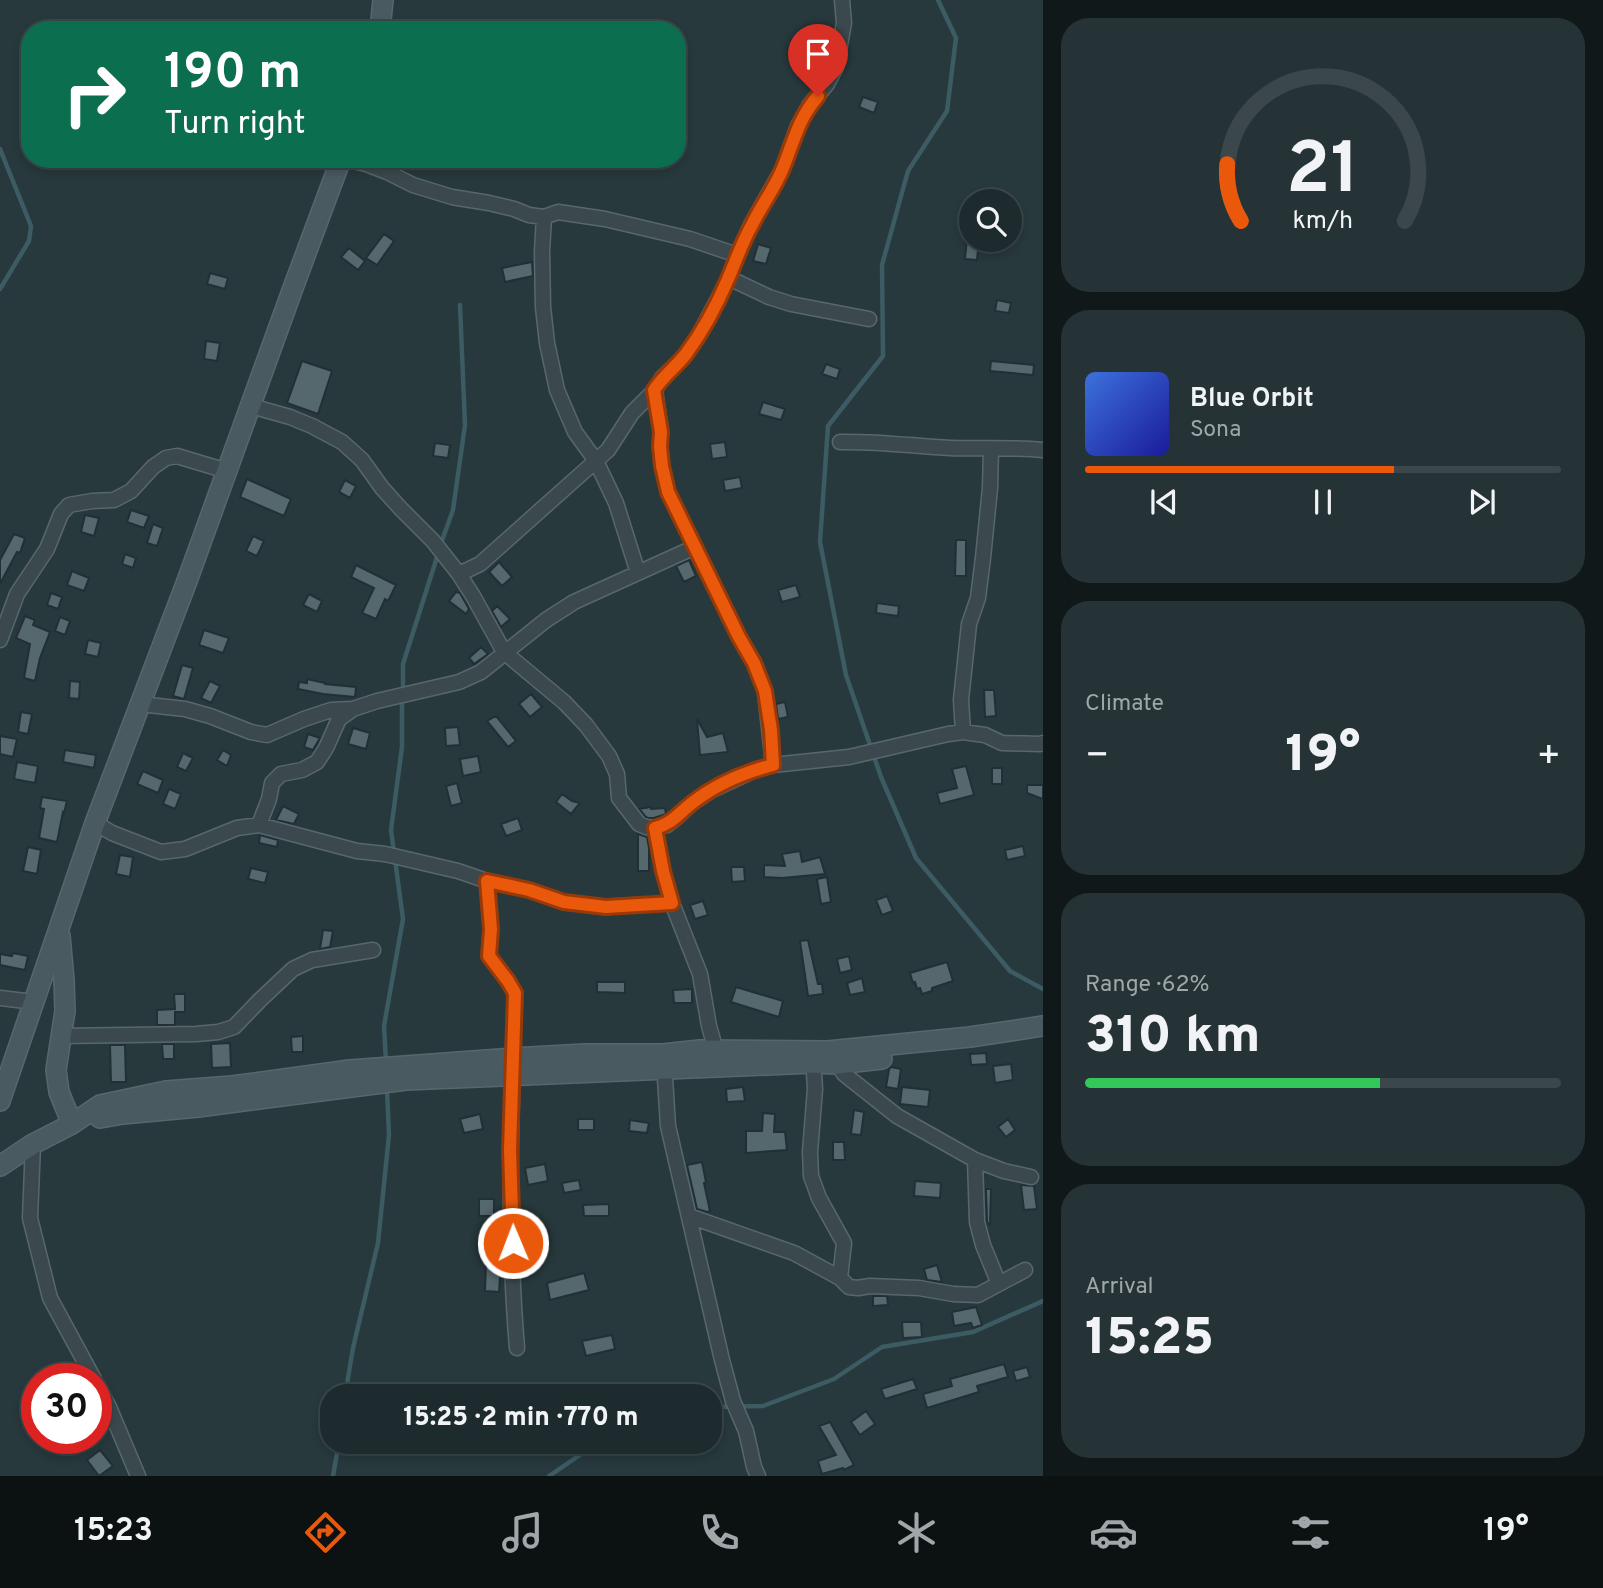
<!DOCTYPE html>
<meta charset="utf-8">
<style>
:root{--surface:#1d2b2e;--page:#253336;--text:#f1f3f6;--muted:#a0a7aa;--line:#3b474a;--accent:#ea580c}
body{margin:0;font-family:Overpass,sans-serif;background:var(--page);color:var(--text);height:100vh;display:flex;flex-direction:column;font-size:26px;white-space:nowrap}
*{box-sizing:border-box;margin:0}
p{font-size:23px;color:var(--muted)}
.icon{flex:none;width:38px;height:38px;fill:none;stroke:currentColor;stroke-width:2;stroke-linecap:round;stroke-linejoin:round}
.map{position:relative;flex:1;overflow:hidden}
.panel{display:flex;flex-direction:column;gap:18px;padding:18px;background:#101819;width:560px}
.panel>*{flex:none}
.top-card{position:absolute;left:21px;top:21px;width:665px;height:147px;border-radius:28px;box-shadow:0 4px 10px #0003,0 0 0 2px var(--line);background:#0b6e4f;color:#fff;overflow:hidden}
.controls{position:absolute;left:959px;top:189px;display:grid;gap:14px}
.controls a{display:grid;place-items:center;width:63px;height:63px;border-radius:50%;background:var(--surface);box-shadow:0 4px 10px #0003,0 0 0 2px var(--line);font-size:35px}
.speed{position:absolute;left:21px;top:1363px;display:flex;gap:14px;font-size:35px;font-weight:700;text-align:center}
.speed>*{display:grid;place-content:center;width:91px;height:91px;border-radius:50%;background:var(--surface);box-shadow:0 4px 10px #0003,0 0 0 2px var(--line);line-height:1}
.speed .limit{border:10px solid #d22;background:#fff;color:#111}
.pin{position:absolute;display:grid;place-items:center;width:60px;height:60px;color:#fff;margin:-72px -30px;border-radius:50% 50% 50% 0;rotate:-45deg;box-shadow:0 0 7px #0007}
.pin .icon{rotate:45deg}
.me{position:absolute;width:77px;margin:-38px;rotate:359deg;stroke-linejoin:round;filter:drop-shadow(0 0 5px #0008)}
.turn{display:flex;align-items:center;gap:24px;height:147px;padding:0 28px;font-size:32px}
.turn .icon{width:91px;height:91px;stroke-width:2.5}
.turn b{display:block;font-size:49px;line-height:60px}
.big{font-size:52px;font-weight:800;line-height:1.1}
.panel .card{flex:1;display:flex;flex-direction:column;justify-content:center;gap:10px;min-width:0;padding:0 24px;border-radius:28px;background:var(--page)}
.panel .dial{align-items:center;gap:0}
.dial svg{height:182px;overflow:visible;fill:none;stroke:var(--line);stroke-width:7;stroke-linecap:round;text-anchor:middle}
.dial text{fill:var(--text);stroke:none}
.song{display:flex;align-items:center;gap:21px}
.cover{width:84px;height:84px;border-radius:10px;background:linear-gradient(135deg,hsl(220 70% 55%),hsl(240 70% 35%))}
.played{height:7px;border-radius:4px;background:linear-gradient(90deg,var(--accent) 65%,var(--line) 65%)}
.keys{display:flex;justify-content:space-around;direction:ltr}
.heat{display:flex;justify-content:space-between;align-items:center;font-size:38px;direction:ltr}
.charge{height:10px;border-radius:5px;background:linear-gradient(90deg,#34c759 62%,var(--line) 0)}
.trip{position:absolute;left:320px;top:1384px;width:402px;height:70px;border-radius:28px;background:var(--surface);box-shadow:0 4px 10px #0003,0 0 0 2px var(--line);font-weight:800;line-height:70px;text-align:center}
.tab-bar{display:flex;height:112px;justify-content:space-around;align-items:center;background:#0c1112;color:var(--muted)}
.tab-bar .icon{width:49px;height:49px}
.tab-bar .selected{color:var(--accent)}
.tab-bar b{font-size:32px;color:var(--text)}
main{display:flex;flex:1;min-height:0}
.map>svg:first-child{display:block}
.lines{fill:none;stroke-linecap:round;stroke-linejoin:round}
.stream{stroke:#3c5b63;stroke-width:4.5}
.building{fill:#55686d;stroke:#213035;stroke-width:2}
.street-casing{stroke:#58676b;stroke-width:17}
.secondary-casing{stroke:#58676b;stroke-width:22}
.street{stroke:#3b494e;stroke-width:14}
.secondary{stroke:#495a60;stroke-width:19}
.route-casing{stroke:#983908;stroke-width:18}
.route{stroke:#ea580c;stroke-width:12}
</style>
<main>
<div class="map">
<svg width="1043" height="1476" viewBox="0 0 1043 1476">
<rect width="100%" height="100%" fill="#27393d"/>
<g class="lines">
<path class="stream" d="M938,0L956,38L947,111L908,171L882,265L883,356L828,426L820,542L846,675L881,777L916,858L1010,971L1043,989
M0,149L31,226L29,241L0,289
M440,546L453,510L465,425L460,305
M403,691V664L438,554
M386,1062L384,1026L403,919L391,830L402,747V699
M345,1396L353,1348L378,1243L389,1135L387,1090
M710,1407L763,1406L834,1379L882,1347L973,1332L1043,1301
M333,1476L339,1442
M549,1476L599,1442"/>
</g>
<path class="building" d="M863,97L878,102L874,113L859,107Z
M384,234L394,241L377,265L366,258Z
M967,238L979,240L977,260L965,259Z
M758,244L771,248L766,264L753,261Z
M349,248L365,261L358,270L341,257Z
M532,262L533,276L505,282L502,268Z
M210,273L228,278L225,289L207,284Z
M997,300L1011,303L1009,313L995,311Z
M206,341L220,343L217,361L204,359Z
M302,361L332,371L318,414L287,403Z
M991,361L1034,365L1033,375L990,371Z
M826,364L840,369L837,379L822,374Z
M763,402L785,409L781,420L759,414Z
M725,442L727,457L712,459L710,444Z
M435,443L450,445L448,458L433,456Z
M740,477L742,488L725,491L723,480Z
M247,479L291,499L284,516L240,497Z
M345,480L356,486L350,498L339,492Z
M131,510L149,516L144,528L127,522Z
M85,515L99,518L94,536L81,532Z
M153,524L163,528L157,546L147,543Z
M14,534L25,538L20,553L17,552L0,584V560Z
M253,536L264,541L257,556L246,551Z
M956,540H966V576H955Z
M125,554L136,558L133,568L122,564Z
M689,560L696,576L684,582L676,566Z
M499,562L512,577L502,586L489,572Z
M356,565L396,585L388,601L385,599L376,619L362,613L374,588L351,577Z
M72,571L89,578L84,591L67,585Z
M796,585L800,597L782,602L778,590Z
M456,592L460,593L469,609L466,614L449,601Z
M51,593L62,597L58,609L47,605Z
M309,594L322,601L317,612L303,605Z
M877,603L899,606L898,616L876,613Z
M497,606L510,619L501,627L492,611Z
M25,616L35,620L33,625L50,632L40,658L35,681L24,678L30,644L16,638Z
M60,617L70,621L65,635L55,631Z
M204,630L229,638L223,653L199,645Z
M88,640L101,643L98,657L85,654Z
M481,647L488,654L474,664L469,658Z
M182,665L193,668L184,699L173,696Z
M307,679L325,683V684L356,687L355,697L323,694L298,689L299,682L307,683Z
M70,681L80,682L79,699L69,698Z
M210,681L220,686L211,703L201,698Z
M984,690H994L996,716L985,717Z
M531,694L542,707L530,717L519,704Z
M785,702L788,717L778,719L776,704Z
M21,712L32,714L28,734L18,732Z
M496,716L516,741L508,747L487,721Z
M697,719L707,737L723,733L728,752L700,755Z
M458,727L460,745L446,746L445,728Z
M353,728L370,733L366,749L348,744Z
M308,734L320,738L313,750L304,747Z
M0,736L17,739L13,757L0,754Z
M65,750L96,755L94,768L63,762Z
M223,750L231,755L227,766L217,760Z
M183,753L193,758L186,771L177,767Z
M478,756L481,772L463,776L460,759Z
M17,762L38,766L35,783L14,779Z
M966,766L974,795L940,804L937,793L957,788L952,769Z
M992,768H1002V784H992Z
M143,771L163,780L158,793L137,784Z
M457,783L462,803L451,806L446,786Z
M1027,785H1043V799L1027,793Z
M169,789L181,794L175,809L163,804Z
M562,794L572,801L580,803L571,814L556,802Z
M42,797L67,801L64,813L63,812L57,842L39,838L44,809L40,808Z
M283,806L299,814L294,824L276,820Z
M651,807V809L665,808L666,814L654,818H648L645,816L639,809Z
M518,818L522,830L506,836L501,824Z
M638,834L647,837L649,848V871H638Z
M260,835L278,840L277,847L259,843Z
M1023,846L1025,856L1007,860L1005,850Z
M28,847L41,850L37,874L23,871Z
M800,851L802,862L820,857L825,874L782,878L764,877V865L785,866L782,854Z
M120,855L133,857L130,877L116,874Z
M731,867H744L745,881L732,882Z
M251,868L268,872L265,883L248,879Z
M827,877L831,902L821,904L817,879Z
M887,896L893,911L882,915L876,900Z
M703,901L708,915L695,919L690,905Z
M323,930L333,931L330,947L320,949Z
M808,940L818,984H822L823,994L808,996L800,941Z
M13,953L28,956L25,970L0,965V954L12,956Z
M849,956L852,970L840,973L837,959Z
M947,962L953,981L932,988V991L922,994L920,988L917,989L915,982L913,983L910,973Z
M862,978L865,992L850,995L847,983Z
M597,982H625V993L597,992Z
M736,987L783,1001L779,1017L731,1002Z
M692,989V1003H674L673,990Z
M174,994H185V1012H175V1025H157V1010L175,1009Z
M303,1036V1052H292L291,1037Z
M230,1043L231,1067L212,1068L211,1044Z
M162,1044H174V1059H163Z
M110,1045H125L126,1082H111Z
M986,1053L987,1064L971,1065L970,1054Z
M1011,1064L1013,1080L995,1083L993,1066Z
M891,1067L901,1069L898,1089L886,1087L889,1069Z
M743,1087L745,1101L727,1102L726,1089Z
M902,1087L930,1090L928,1107L900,1104Z
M854,1110L864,1112L861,1135L851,1134Z
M763,1113L775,1114L774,1132H785L787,1150L746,1153V1131H762Z
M480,1114L483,1129L464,1133L460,1119Z
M578,1119H594V1130H578Z
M1008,1119L1015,1130L1006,1137L998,1127Z
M630,1120L649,1123L647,1133L629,1131Z
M833,1142H844L845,1160H833Z
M702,1162L706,1182L704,1183L710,1211L707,1212L697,1209L687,1165Z
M545,1164L548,1181L528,1185L525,1168Z
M579,1180L581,1190L564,1193L562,1183Z
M915,1181L941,1183L940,1198L914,1196Z
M1021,1185L1034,1186L1037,1209L1024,1210Z
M986,1189H991L990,1224H988L987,1221Z
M479,1199H494V1216H479Z
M609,1204V1216H584L583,1205Z
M486,1262L501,1263L499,1292L485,1291Z
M937,1265L942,1282L927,1280L924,1269Z
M584,1273L589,1290L550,1300L547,1283Z
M873,1296H887L888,1305L873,1306Z
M976,1307L982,1325L973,1328L971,1323L954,1326L952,1312Z
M902,1322H921L922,1337L903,1338Z
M612,1335L615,1349L586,1356L582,1341Z
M1004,1364L1008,1377L977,1386L979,1392L927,1408L923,1394L952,1386L950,1379Z
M1027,1367L1030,1377L1016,1381L1013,1371Z
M913,1379L917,1389L885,1399L881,1389Z
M866,1411L875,1424L860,1435L851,1422Z
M830,1422L854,1465L844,1470L843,1468L822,1474L818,1461L836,1455L819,1426Z
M100,1450L113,1466L99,1476L87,1460Z"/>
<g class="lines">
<g class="street-casing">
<path id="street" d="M345,159L366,164L387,172L413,185L452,197L489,203L514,209L529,215L544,217L558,212L605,219L690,239L737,255
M544,217L542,251L543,307L547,343L557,390L575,432L596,461L616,503L638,573
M729,278L769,297L791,304L869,319
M655,390L661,432L660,446L662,466L668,492L739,637L754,662L765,691L773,765
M251,406L290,417L312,426L342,442L362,460L382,488L401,509L433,541L459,574L473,596L504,652L564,702L586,725L609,756L617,774L619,798L639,824L646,827L655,828L667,825L676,818L691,804L712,790L755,770L773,765L849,757L948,734L963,732L985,735L1002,743L1040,744L1043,743
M840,442C877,441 913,446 950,448C981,449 1012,447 1043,450
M459,574L480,564L608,450L632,413L655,390L662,378L685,356L699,335L729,278L737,255L751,225L782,170L798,126L809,106L827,84L836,67L844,23L842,0
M0,640L17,594L47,549L61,514L69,505L92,501L114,500L131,491L153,467L166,458L177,456L227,471
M140,704L185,709L210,716L251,732L267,735L304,719L331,710L352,709
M963,732L961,700L969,624L978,598L983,558L990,488L991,449
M95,823L112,833L161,852L185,849L237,828L259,825L357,851L385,854L458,871L487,881L529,890L563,902L605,907L672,903
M259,825L269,799L272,783L281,774L302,770L317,762L326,748L339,719L353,709L377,701L459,682L481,672L546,620L574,602L695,547
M655,828L663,871L672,903L700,974L709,1026L716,1051
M487,881L491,929L489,956L508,981L515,993C511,1111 507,1230 517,1348
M0,998L34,1002
M60,1036L196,1034L218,1032L234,1027L260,1000L293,969L312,960L373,950
M813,1056L815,1089L810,1152L811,1176L819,1198L844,1243L840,1278
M833,1058L844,1074L897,1116L975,1160L1004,1171L1031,1177
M664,1062L668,1126L722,1360L733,1401L746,1431L754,1467L758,1476
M33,1144L30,1218L50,1298L94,1379
M975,1160L977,1222L983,1245L999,1284
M689,1216L794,1253L840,1278L849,1287L858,1288L870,1286L919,1288L953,1294L978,1295L1025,1270
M96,1383L109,1407L138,1476"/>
</g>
<g class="secondary-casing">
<path id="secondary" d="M380,30L383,0
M60,936L64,980L65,1011L56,1070L59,1092L72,1124
M0,1101L95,823L187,581L293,288L341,159
M100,1118L123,1114L198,1107L406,1080L813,1063L837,1064L882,1059
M0,1166L33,1144L72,1124L100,1105L166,1091L232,1086L350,1070L513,1058L585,1054H663L700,1050L828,1051L970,1037L1043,1026"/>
</g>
<use href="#street" class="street"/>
<use href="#secondary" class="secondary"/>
</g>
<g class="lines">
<g class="route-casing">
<path id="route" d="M513,1243L510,1150L515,993L508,981L489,956L491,929L487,881L529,890L564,902L606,907L672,903L663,871L655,828C673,823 678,814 692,803C715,785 745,772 773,765L771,730L765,691L754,663L739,637L668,492L662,466L660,446L661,432L654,390C664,375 676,367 686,354C703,331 717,305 728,279C736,261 742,242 752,225C761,206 775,188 783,168C794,141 798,119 818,96"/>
</g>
<use href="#route" class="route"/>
</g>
</svg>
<div class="controls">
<a><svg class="icon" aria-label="search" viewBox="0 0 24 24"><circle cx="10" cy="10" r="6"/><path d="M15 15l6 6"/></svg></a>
</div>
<div class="speed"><div class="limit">30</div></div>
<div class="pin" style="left:818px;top:96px;background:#d93025"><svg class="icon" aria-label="arrive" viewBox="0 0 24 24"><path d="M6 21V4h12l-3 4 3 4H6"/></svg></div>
<svg class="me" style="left:513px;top:1243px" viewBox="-20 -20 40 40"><circle r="17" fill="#ea580c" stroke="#fff" stroke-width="3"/><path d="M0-11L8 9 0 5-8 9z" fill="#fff"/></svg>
<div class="trip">15:25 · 2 min · 770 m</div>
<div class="top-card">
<div class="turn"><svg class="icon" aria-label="right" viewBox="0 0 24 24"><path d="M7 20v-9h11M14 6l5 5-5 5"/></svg><div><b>190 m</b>Turn right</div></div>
</div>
</div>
<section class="panel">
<div class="card dial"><svg viewBox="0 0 100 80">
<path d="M14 69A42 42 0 1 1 86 69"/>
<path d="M14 69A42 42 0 0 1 8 44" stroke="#ea580c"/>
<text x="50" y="56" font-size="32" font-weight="700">21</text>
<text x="50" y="72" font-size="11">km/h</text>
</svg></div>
<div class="card">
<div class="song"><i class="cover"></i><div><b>Blue Orbit</b><p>Sona</p></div></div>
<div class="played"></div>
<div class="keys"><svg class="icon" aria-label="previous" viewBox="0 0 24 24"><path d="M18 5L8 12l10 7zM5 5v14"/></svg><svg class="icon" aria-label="pause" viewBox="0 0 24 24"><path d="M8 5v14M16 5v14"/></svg><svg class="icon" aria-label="next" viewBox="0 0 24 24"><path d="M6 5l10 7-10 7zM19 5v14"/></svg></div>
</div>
<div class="card"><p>Climate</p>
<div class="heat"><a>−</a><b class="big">19°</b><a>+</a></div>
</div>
<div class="card"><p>Range · 62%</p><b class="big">310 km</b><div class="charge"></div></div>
<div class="card"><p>Arrival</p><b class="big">15:25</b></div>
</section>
</main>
<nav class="tab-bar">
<b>15:23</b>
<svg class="icon selected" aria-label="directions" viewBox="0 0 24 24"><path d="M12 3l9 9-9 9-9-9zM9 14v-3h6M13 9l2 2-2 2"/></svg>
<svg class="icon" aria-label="music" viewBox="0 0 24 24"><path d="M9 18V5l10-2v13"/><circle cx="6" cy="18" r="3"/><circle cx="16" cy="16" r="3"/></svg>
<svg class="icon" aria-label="phone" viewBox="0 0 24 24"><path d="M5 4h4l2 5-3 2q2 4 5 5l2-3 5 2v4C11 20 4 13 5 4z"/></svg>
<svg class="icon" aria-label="climate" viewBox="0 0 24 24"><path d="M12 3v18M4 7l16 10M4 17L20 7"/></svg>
<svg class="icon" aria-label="car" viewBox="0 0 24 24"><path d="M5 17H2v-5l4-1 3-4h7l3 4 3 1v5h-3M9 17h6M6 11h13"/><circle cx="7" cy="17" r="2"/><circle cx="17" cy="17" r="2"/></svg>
<svg class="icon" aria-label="filters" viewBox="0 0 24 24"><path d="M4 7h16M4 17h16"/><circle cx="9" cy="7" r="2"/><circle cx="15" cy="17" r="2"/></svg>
<b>19°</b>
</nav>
